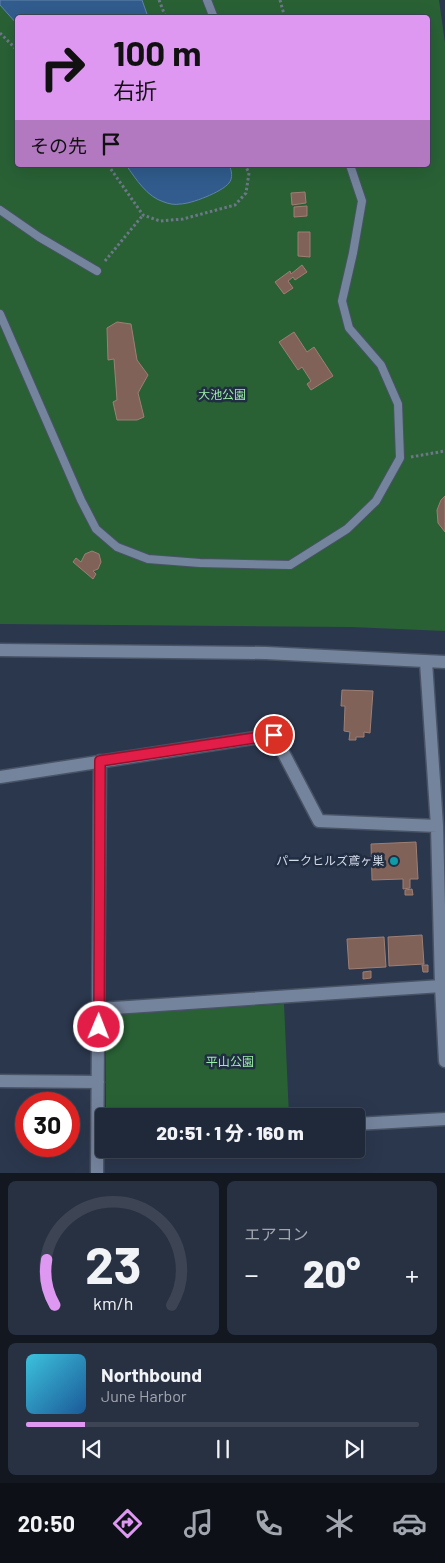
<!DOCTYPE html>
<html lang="ja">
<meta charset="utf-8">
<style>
:root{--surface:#20293a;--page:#283142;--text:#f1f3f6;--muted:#a2a6af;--line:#3d4554;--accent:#df98f2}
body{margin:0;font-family:Barlow,"Noto Sans JP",sans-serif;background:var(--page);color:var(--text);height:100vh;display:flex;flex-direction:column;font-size:19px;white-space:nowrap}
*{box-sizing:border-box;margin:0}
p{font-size:16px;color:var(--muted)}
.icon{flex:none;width:28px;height:28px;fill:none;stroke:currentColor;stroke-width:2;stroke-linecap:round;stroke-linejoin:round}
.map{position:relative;height:1173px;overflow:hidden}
.sheet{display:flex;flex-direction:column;gap:8px;padding:8px;background:#121720;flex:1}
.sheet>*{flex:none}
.hud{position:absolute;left:15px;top:15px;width:415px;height:152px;border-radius:5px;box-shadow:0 5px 20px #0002,0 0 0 1px var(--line);background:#df98f2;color:#111;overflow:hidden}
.speed{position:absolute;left:15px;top:1092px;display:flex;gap:10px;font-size:25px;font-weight:700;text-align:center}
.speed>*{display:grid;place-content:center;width:65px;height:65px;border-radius:50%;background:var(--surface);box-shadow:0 5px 20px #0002,0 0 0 1px var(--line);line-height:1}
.speed .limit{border:8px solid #d22;background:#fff;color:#111}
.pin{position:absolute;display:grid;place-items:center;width:42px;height:42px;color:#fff;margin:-21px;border:2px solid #fff;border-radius:50%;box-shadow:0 1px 5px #0007}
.me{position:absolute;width:55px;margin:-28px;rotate:1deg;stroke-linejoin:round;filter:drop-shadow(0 0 4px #0008)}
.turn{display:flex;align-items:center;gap:18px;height:105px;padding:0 15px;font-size:22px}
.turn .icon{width:65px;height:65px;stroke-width:2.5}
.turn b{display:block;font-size:35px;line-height:42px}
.then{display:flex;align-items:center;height:48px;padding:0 15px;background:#0003;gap:10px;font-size:19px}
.big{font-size:38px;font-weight:800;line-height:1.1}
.sheet .card{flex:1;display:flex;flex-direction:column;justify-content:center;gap:8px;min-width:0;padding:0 18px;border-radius:8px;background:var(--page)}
.sheet .dial{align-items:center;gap:0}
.dial svg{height:130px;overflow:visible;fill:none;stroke:var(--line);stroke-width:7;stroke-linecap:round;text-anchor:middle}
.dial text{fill:var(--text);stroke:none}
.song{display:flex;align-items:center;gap:15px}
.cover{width:60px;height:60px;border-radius:8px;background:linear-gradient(135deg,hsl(190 70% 55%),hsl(210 70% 35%))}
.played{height:5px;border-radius:2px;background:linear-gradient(90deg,var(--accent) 15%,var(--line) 15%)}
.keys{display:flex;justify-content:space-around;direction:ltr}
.heat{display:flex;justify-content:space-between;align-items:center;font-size:28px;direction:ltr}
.sheet .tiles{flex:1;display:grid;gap:8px;grid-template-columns:1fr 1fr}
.card:last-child{grid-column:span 2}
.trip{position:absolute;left:95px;top:1108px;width:270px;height:50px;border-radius:5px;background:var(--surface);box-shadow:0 5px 20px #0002,0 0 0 1px var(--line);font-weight:800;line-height:50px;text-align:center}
.tabs{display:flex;height:80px;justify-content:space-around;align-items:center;background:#0d1017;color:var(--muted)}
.tabs .icon{width:35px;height:35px}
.tabs .on{color:var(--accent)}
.tabs b{font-size:22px;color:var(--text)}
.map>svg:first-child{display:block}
.green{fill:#296135;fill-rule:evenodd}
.water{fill:#315c8d;stroke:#6282a9}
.building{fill:#806258;stroke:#9e7f74}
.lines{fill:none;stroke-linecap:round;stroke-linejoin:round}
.service-casing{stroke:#495366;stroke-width:10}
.minor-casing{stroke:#495366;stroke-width:15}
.tertiary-casing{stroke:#495366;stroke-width:15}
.path{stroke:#6d778a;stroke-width:3;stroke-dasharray:2.5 2.5;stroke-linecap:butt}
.service{stroke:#75849d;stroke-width:8}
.minor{stroke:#75849d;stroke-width:12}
.tertiary{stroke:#75849d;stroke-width:12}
.route-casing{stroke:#92132f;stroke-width:12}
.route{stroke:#e11d48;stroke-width:9}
.culture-dot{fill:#0f9aa8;stroke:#212d42;stroke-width:2}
.labels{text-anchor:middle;stroke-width:5;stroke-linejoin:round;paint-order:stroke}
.park-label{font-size:12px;fill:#9beca8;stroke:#212d42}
.poi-label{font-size:12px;fill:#d4dcea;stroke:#212d42;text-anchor:end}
</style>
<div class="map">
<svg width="445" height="1173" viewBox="0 0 445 1173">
<rect width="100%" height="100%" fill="#2b374d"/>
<path class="green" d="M0,0H439L445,43V631L351,627L0,624ZM18,18H428V165H18Z
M284,1004L289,1116H106V1021L115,1015Z"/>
<path class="water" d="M0,0H142L148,17L18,18L17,24L0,5Z
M126,165H229C232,171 233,178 229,183C222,192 191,204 180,204C175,205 169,204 164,202C147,197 136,179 126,165Z"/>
<path class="building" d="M305,192L306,203L292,205L291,193Z
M307,206V216L294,217V207Z
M298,232H310V257L298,256Z
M302,265L307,272L295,280L293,277L288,281L293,288L284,294L275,282L290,271L291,274Z
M117,322L131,324L137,360L148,375L138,393L144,417L137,420H117L113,402L117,400L114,359L108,360L107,328Z
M294,332L307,352L314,347L333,376L311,390L307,384L311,381L302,367L298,370L279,342Z
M445,496V532L438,523L437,510L441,500Z
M92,551L99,554L101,562L98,569L93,571L96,574L93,579L73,562L76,558L81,562L85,554Z
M342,690L373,691L370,733L364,732V737H356V740H349L350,732L344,731L345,706H341Z
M416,842L418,879H410V888L403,889V879L372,880L371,844Z
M412,889L413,895H405V890Z
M422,935L424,964L389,966L388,937Z
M384,937L386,967L349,969L347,939Z
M422,965H428V972H423Z
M371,971V978L363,979V972Z"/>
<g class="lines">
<g class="service-casing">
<path id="service" d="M207,0L214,18
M0,210L39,237L97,271
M0,314L81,500L96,529L117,547L148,559L200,563L290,565L347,529L376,501L400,458L398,404L381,365L349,328L342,301L353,253L362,201L350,165"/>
</g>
<g class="minor-casing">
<path id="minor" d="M426,662L437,826L441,986L445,1061
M0,777L274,735L319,821L437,826
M99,1009L441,986
M0,1081L98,1082
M356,1124L445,1119
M97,1173L100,761"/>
</g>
<g class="tertiary-casing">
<path id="tertiary" d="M0,650L266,653L445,662"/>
</g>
<path class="path" d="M159,0L166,18
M280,0L285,18
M0,33L18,51
M108,165L143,215L160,221L183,219L235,205L246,193L249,173L245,165
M105,261L143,215
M411,457L445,451"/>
<use href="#service" class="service"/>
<use href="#minor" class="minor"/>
<use href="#tertiary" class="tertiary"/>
</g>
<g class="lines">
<g class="route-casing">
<path id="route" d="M99,1027L100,761L274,735"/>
</g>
<use href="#route" class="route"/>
</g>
<circle class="culture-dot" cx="394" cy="861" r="5"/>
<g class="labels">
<g class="park-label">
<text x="222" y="399">大池公園</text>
<text x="230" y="1066">平山公園</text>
</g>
<g class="poi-label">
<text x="384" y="865">パークヒルズ鳶ヶ巣</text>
</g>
</g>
</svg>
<div class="speed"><div class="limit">30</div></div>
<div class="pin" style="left:274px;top:735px;background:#d93025"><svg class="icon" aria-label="arrive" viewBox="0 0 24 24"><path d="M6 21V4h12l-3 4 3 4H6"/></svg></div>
<svg class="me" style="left:99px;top:1027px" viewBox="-20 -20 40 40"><circle r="17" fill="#e11d48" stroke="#fff" stroke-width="3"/><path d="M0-11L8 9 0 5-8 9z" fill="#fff"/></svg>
<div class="trip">20:51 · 1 分 · 160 m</div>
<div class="hud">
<div class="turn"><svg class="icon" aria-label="right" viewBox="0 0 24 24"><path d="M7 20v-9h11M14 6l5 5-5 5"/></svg><div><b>100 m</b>右折</div></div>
<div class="then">その先<svg class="icon" aria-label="arrive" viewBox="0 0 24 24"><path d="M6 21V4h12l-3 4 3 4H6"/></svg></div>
</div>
</div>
<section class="sheet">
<div class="tiles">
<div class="card dial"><svg viewBox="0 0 100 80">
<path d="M14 69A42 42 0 1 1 86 69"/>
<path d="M14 69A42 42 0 0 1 9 41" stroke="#df98f2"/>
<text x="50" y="56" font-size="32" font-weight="700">23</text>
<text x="50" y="72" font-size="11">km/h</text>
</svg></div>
<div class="card"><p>エアコン</p>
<div class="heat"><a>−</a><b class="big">20°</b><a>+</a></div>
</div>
<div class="card">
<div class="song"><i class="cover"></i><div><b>Northbound</b><p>June Harbor</p></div></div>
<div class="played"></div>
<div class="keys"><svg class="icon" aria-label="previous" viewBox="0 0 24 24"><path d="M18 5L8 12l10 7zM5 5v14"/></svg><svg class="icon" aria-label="pause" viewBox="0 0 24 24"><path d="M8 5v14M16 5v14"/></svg><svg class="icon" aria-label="next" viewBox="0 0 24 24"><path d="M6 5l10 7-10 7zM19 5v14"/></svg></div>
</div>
</div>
</section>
<nav class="tabs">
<b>20:50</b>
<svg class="icon on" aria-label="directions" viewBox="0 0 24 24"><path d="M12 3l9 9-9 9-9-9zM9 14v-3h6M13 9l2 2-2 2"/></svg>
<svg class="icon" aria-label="music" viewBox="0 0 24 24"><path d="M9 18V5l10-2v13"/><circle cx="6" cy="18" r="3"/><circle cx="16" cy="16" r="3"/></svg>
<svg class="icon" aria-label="phone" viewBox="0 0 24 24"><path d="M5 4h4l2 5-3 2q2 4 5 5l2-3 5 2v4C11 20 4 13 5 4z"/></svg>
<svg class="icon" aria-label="climate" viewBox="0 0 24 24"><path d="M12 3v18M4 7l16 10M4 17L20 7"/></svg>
<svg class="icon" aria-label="car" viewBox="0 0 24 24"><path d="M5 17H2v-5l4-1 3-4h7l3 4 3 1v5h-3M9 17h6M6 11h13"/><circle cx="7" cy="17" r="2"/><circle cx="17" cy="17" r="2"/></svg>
</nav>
